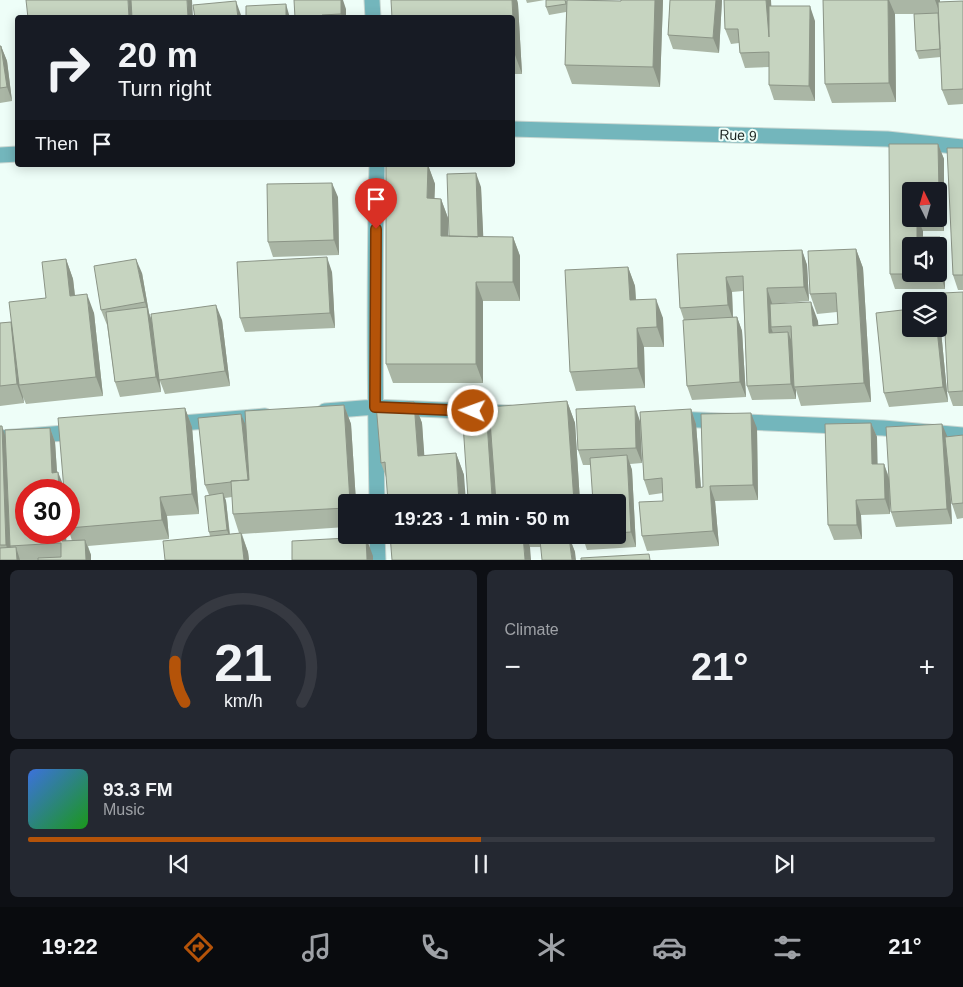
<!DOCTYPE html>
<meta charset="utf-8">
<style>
:root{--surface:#171b24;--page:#242831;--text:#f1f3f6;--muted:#9ea1a6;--line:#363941;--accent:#b45309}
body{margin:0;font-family:Arial,sans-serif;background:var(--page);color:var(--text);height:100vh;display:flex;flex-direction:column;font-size:19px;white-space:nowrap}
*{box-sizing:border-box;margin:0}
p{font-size:16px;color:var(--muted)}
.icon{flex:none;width:28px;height:28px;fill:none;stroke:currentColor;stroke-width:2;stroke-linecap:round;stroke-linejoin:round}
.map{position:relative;height:560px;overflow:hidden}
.side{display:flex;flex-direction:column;gap:10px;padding:10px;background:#0d0f14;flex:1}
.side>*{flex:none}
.guide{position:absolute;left:15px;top:15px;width:500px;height:152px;border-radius:5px;box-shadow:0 2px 12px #0003;background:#171b24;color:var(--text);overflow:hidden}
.needle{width:32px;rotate:355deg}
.fabs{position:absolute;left:902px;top:182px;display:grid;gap:10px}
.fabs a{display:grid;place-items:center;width:45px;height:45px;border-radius:5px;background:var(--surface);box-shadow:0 2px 12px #0003;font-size:25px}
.speed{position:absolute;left:15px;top:479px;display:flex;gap:10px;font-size:25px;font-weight:700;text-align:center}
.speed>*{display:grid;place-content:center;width:65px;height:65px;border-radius:50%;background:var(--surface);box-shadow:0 2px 12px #0003;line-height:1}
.speed .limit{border:8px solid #d22;background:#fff;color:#111}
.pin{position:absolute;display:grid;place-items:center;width:42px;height:42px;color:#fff;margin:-51px -21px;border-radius:50% 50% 50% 0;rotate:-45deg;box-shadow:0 0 5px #0007}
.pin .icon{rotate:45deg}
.me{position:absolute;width:55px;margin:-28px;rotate:272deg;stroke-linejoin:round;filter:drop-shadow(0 0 4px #0008)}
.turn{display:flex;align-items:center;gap:18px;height:105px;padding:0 20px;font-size:22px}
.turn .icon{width:65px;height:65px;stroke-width:2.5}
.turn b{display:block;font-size:35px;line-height:42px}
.then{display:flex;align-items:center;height:48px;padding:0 20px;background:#0003;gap:10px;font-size:19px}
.big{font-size:38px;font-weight:700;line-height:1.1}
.side .widget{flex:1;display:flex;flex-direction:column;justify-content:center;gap:8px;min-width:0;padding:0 18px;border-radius:8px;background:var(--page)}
.side .dial{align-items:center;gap:0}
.dial svg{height:130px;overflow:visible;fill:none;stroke:var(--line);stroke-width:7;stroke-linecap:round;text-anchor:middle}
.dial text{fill:var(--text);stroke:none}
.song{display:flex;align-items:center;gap:15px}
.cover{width:60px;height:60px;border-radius:8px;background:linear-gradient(135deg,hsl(220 70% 55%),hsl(120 70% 35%))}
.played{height:5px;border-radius:2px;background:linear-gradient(90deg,var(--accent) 50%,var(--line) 50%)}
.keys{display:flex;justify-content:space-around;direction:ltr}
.heat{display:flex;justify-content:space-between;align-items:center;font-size:28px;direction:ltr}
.side .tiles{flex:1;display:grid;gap:10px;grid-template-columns:1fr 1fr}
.widget:last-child{grid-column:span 2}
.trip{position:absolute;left:338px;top:494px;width:288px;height:50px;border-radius:5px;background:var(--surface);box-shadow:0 2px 12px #0003;font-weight:700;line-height:50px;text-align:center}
.tab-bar{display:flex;height:80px;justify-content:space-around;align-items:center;background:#090b0e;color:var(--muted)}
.tab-bar .icon{width:35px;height:35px}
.tab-bar .on{color:var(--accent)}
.tab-bar b{font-size:22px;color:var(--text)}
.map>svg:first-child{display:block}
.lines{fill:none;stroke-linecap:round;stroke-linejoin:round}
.street-casing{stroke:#c8d7d2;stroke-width:17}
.street{stroke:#73b6bc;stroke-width:15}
.wall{fill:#aab6a5;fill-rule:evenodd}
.shaded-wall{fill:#8b9486}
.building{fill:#c6d4c0;stroke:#8b9486;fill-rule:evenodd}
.route-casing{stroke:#753606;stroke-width:12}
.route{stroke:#b45309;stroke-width:9}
.labels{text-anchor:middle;stroke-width:4;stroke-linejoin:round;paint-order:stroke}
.street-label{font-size:14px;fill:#1d2723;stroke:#eefef8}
</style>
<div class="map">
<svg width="963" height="560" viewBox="0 0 963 560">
<rect width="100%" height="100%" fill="#eefef8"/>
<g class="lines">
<g class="street-casing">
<path id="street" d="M372,0L373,18
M512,129L887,139L963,147
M0,155L18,154
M325,411L375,407L510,413
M675,419L883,428L963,435
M171,424L265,416
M0,438L78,432
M377,502C375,390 374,277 377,165
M377,535L378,560"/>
</g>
<use href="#street" class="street"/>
</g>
<path class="wall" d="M391,0H517L518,4L522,74H512V18Z
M526,0H545L527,3Z
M546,0L621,1V0H663L660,87L572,84L565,65L566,12L549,15L546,7Z
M670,0H722L719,53L673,49L668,35Z
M724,0H771V6L815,21V101L774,100L769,85V67L745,68L740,53L739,43L731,44L725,29Z
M823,0H940V2L963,1V104L948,105L942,90L941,57L919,59L916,51L914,14H895L896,102L832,103L825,84Z
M346,9V18H295Z
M0,46H1L7,61L12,101L0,103Z
M938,144L944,159V231H923V237L945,252V289H895L890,274ZM939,191V219H911Z
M963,148V290H958L953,275Z
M428,165L435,184L434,198L441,199L448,218V236L481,187L483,237H513L520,256V301H483V383H393L386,364Z
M338,197L339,255L273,257L268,242Z
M856,249L863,268L871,402L801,406L796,390V399L752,400L747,386L743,291L732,292L733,317H737L742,331L746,397L692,400L687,386L684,320L680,308L677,254L802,250L807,265L809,301L772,304L818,321V325L838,324L837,312L817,314L810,294Z
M66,259L73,279L75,295L94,313L103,396L26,404L23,397L24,403L0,406V323L11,322L12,326L46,298Z
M628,267L635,286L636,300L663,318L664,347H644L645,388L576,391L570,372Z
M332,272L335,328L245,332L240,318Z
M142,273L149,313L152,320H222L230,386L165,394L160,381L161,392L120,397L115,382L107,325L101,310Z
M963,292V406H953L948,392Z
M939,318L940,321L948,402L889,407L884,393L939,329Z
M567,401L575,423L580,502H470L468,498L490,418Z
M414,402L422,423L424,456L456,453L464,475L386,477L381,463Z
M344,405L351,424L356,502H346V527L242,534L248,552L249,560H165L210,536L209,532V495L205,485L241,414L245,425ZM232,497L233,514L239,533L230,534L226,501L225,498Z
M185,408L192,427L199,514L167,516L169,539L88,546L91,555V560H0V426L5,435L50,428L55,442L57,472L64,487V490H26V532H66V541H72L69,531V490Z
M691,409L696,424L701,487H703L757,428L758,500L715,501L719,546L647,551L642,536L663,501V493L649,495L644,480L640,423L642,463L630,464L632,470L636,547L587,550L583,538L584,543L572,544L575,552L541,547H530L390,535H616V502L591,465H583L578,450L640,421Z
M871,423L877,437V464H884L889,477L947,437L963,435V518L957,519L952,504L950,491L952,524L896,527L891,512L890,493V514L861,515L862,539L834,540L828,525Z"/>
<path class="shaded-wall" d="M128,0H134L135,18H129Z
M187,0H192L193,18H188Z
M341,0H343L346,9V18H342L341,14Z
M512,0H517L518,4L522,74L515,55Z
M655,0H663L660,87L653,67Z
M716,0H722L719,53L713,38Z
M766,0H771L774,52L769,37Z
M888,0H889L895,14L896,102L889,83Z
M935,0H940V14Z
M236,1L241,15V18H238Z
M286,4L290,18H286Z
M810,6L815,21V101L809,86Z
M1,46L7,61L12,101L7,87Z
M938,144L944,159V231L939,216Z
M428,165L435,184L434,218L427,198Z
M476,173L481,187L484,252L478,237Z
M332,183L338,197L339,255L334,240Z
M441,199L448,218V256L441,236Z
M917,219H918L923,231V246L917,237Z
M513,237L520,256V301L513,282Z
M940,237L945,252V289L940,274Z
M856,249L863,268L871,402L864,383Z
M802,250L807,265L809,301L804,287Z
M327,257L332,272L335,328L330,313Z
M66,259L73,279L77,315L70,296Z
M136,259L142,273L149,313L152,322L161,392L156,377L147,310L145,302Z
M628,267L635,286L637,319L630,300Z
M726,277L732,292L733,320L728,305Z
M476,282L483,301V383L476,364Z
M767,288L772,303L773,327H771L773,333H769Z
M87,294L94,313L103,396L96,377Z
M656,299L663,318L664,347L657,327Z
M811,302L818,321L820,345L813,326Z
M216,305L222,320L230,386L225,371Z
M737,317L742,331L746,397L740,382Z
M939,318L940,321L948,402L943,387L937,329H939Z
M11,322L18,341L19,385L23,397L24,403L17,384Z
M637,328L644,347L645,388L638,368Z
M788,332L794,347V387L796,390V399L791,384Z
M567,401L575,423L580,502H574Z
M414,402L422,423L426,478L418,456Z
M344,405L351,424L356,502H350Z
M635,406L640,421L642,463L636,448Z
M486,407L491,422L496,502H494L492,496Z
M185,408L192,427L199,514L192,494Z
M691,409L696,424L702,502L696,488Z
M751,413L757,428L758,500L753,485Z
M241,414L247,428L254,495L248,480Z
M871,423L877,437L878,479L872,464Z
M942,424L948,438L952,524L947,509Z
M2,426L7,441L11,560L6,545Z
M50,428L55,442L58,487L52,473Z
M456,453L464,475L466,502H459Z
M627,455L632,470L636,547L631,532Z
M884,464L889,479L890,514L885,499Z
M58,472L64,487V490H59Z
M710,486L715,501L719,546L713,531Z
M223,493L226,501L230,538L227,530Z
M160,497L167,516L169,539L162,520Z
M856,500L861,515L862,539L857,525Z
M61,532H66L67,556L62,541Z
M241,533L248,552L249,560H244Z
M523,535H526L530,547L531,560H525Z
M580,535H582L583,538L584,543Z
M366,537L373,556V560H367Z
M569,537L575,552L576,560H572Z
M85,540L91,555V560H86Z
M16,547L20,560H17Z"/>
<path class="building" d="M26,0H128L129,18H28Z
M131,0H187L188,18H132Z
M294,0H341V14L322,15V18H295Z
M391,0H512L515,55H512V18H392Z
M546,0H565L566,4L546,7Z
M567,0L621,1V0H655L653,67L565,65Z
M670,0H716L713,38L668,35Z
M724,0H766L769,37V6H810L809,86L769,85V52L740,53L738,29H725Z
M823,0H888L889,83L825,84Z
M236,1L238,18H195L193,5Z
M963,1V89L942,90L938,2Z
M286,4V18H246V6Z
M938,13L940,49L916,51L914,14Z
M0,46H1L7,87L0,88Z
M889,144H938L939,191H911V219H917V237H940V274H890ZM911,246H939V274H911Z
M947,148H963V275H953Z
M386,165H428L427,198L441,199V236L513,237V282H476V364H386Z
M476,173L478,237L449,236L447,174Z
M332,183L334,240L268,242L267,184Z
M856,249L864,383L794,387L791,326L771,327L770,304L811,302L813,326L838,324L836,293L810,294L808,251Z
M802,250L804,287L767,288L769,333L788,332L791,384L747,386L743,276L726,277L728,305L680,308L677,254Z
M327,257L330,313L240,318L237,262Z
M66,259L70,296L87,294L96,377L19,385L9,302L46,298L42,262Z
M136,259L145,302L101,310L94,266Z
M628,267L630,300L656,299L657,327L637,328L638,368L570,372L565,270Z
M963,292V391L948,392L943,293Z
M216,305L225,371L159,380L151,314Z
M147,307L156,377L115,382L106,312Z
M911,309V329H937L943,387L884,393L876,313Z
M737,317L740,382L687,386L683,320Z
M11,322L17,384L0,386V323Z
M567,401L574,502H496L489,407Z
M414,402L418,456L456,453L459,502H388L385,462L381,463L376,404Z
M344,405L350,502H346V508L233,514L231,481L249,480L245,411Z
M635,406L636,448L578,450L576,409Z
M486,407L492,496L468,498L462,409Z
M185,408L192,494L160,497L162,520L69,528V490H64L58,418Z
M691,409L696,488L703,487L701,414L751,413L753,485L710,486L713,531L642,536L639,502L663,501L662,478L644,480L640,412Z
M241,414L248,480L231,481V482L205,485L198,418Z
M871,423L872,464H884L885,499L856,500L857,525H828L825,424Z
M942,424L947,509L891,512L886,427Z
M0,426H2L6,545H0Z
M50,428L52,473L58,472L59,490H26V532H61L62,541L85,540L86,560H38V558L61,557V543L10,546L5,430Z
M963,435V503L952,504L945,437Z
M627,455L631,532L616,533V502H593L590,458Z
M223,493L227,530L209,532L205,496Z
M241,533L244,560H165L163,541Z
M390,535H523L525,560H392Z
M366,537L367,560H292V541Z
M569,537L572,560H542L540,540Z
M16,547L17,560H0V548Z
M649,554L650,560H581V558Z"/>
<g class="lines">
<g class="route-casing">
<path id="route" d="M376,229L375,407L473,411"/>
</g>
<use href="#route" class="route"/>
</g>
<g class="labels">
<g class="street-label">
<text transform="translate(738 135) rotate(2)" y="5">Rue 9</text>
</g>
</g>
</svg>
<div class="fabs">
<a><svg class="needle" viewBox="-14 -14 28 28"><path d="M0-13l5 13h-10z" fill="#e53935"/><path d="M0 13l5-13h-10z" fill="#9ea1a6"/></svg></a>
<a><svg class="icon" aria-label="sound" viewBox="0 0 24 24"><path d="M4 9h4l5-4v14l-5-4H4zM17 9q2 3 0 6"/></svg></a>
<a><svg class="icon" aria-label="layers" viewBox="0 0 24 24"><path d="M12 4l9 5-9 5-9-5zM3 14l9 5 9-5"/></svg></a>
</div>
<div class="speed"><div class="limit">30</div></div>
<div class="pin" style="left:376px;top:229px;background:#d93025"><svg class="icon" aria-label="arrive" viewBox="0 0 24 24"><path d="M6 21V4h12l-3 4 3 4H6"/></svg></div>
<svg class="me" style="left:473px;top:411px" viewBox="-20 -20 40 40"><circle r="17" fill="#b45309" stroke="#fff" stroke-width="3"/><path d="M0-11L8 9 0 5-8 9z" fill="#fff"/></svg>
<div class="trip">19:23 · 1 min · 50 m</div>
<div class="guide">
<div class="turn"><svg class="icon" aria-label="right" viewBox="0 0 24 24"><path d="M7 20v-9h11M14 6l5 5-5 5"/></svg><div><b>20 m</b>Turn right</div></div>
<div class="then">Then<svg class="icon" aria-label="arrive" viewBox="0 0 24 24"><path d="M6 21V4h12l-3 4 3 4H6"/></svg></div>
</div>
</div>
<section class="side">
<div class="tiles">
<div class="widget dial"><svg viewBox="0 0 100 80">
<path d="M14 69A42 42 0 1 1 86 69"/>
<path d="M14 69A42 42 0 0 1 8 44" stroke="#b45309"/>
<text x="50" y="56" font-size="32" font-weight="700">21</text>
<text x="50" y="72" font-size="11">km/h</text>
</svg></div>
<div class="widget"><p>Climate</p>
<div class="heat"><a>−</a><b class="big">21°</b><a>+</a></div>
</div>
<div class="widget">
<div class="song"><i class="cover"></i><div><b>93.3 FM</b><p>Music</p></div></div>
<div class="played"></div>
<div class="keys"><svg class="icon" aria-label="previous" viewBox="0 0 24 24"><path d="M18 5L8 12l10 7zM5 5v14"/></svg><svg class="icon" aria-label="pause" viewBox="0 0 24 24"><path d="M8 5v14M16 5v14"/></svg><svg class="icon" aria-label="next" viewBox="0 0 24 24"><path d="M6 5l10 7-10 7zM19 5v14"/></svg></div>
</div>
</div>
</section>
<nav class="tab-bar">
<b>19:22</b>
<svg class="icon on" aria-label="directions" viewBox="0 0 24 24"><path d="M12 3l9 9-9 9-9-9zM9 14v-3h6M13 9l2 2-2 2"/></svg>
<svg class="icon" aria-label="music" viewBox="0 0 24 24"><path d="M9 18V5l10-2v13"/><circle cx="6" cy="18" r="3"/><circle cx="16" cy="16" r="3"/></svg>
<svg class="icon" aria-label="phone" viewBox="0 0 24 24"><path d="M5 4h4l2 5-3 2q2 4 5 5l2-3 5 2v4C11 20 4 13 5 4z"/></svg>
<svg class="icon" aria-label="climate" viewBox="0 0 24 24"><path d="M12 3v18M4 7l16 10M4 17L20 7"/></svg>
<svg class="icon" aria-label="car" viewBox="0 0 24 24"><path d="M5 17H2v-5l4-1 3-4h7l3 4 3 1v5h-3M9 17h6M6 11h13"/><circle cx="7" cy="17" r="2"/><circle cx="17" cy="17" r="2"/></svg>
<svg class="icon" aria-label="filters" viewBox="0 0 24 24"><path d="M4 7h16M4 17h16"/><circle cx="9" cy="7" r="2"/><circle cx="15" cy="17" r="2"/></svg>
<b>21°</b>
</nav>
